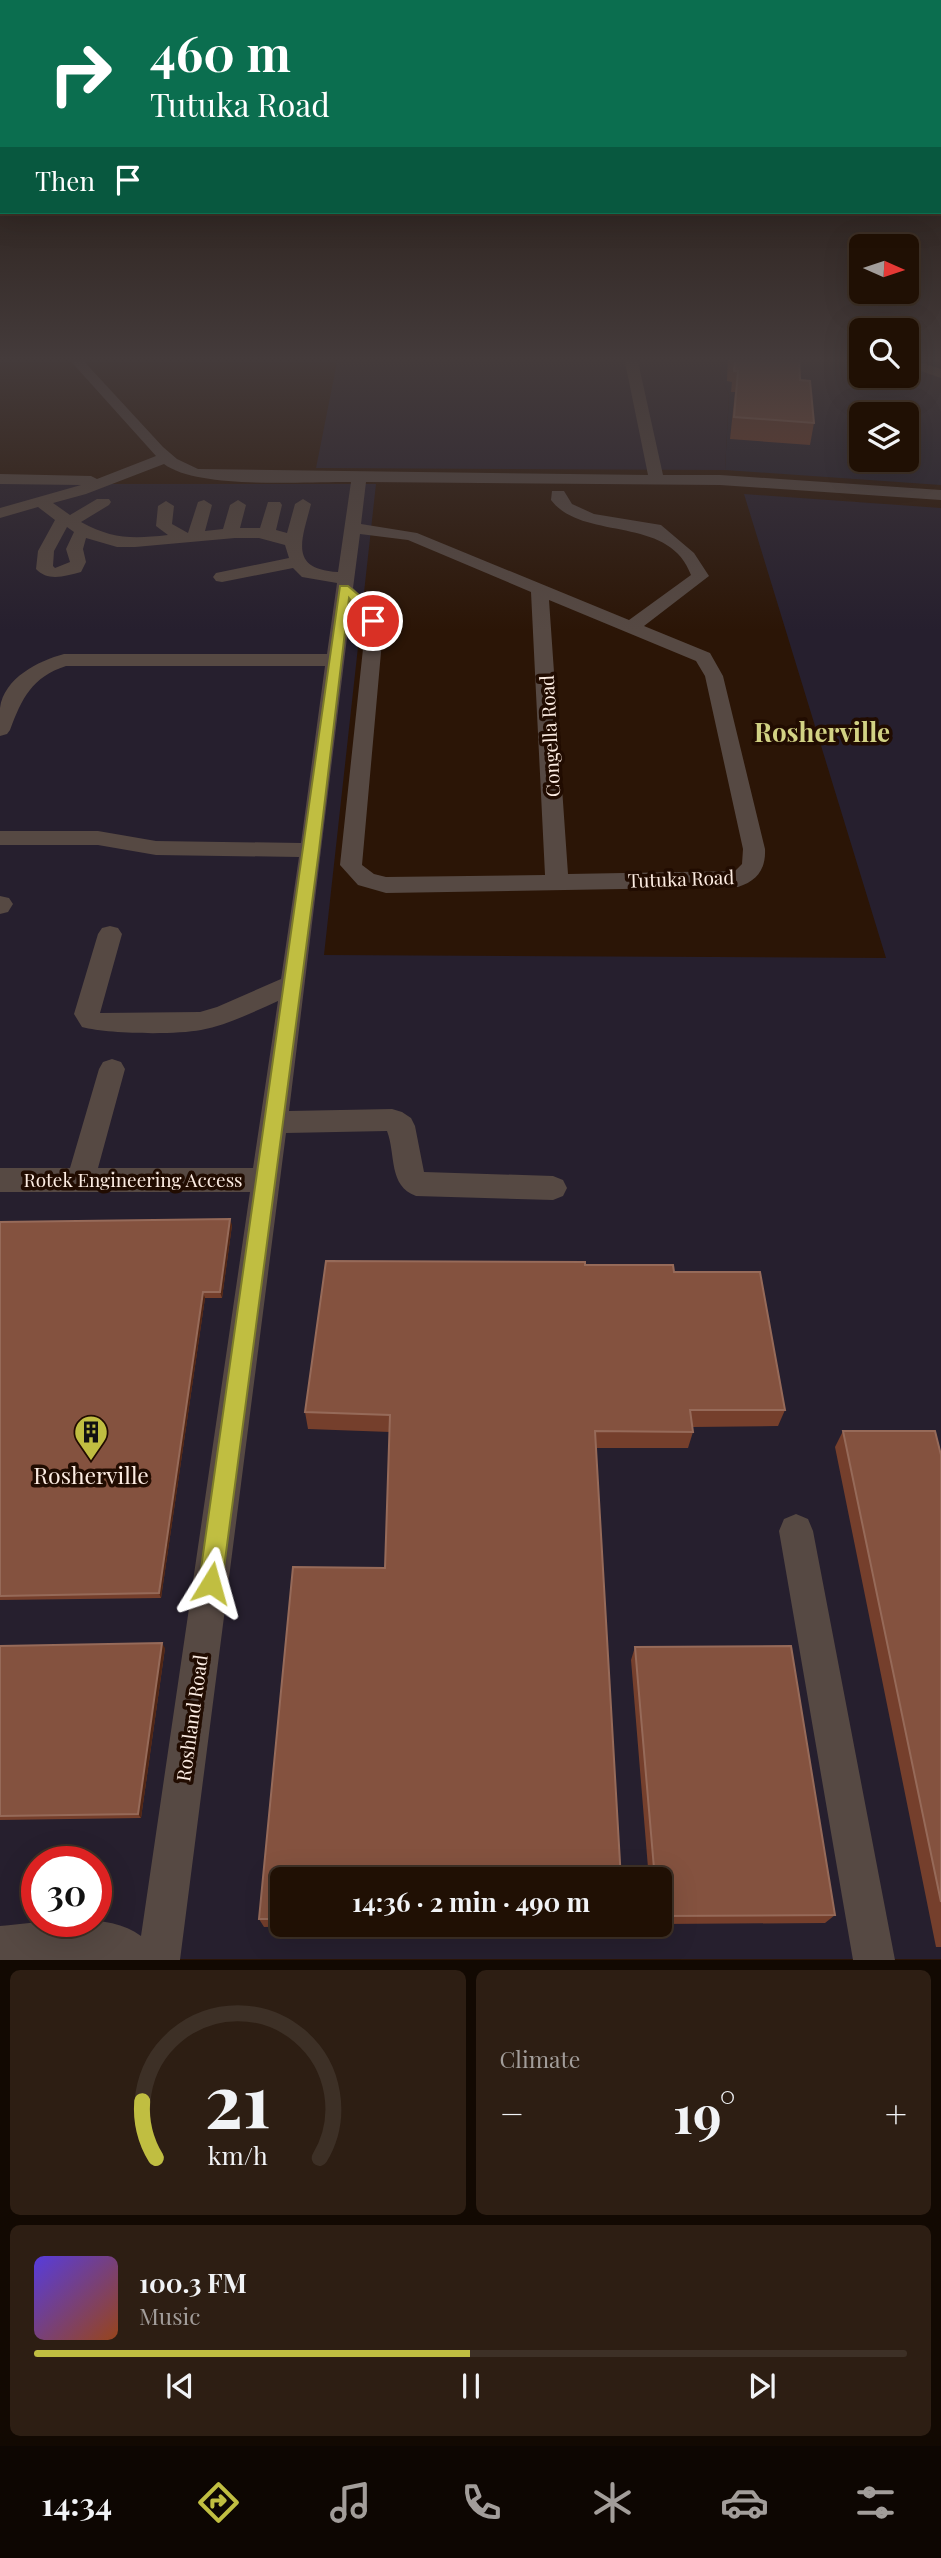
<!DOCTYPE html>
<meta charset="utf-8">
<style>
:root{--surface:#201004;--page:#2d1e13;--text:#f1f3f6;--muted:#a29d9a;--line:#3d3026;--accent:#c0be41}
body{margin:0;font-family:"Playfair Display",serif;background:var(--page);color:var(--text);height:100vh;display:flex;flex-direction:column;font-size:26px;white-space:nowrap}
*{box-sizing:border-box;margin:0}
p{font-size:23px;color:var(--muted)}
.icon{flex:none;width:38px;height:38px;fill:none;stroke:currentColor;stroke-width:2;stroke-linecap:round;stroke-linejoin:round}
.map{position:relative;height:1960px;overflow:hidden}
.side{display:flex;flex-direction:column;gap:10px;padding:10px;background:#120902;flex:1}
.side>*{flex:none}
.hud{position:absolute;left:0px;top:0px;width:942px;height:214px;box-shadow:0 7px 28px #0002,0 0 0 2px var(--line);background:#0b6e4f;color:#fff;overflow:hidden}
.needle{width:46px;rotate:93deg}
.controls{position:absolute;left:849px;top:234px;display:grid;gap:14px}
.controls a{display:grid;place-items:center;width:70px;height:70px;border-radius:10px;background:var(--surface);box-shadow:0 7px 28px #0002,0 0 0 2px var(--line);font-size:35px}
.speed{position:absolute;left:21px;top:1846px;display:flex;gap:14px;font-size:35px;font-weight:700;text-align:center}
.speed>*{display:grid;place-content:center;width:91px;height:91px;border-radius:50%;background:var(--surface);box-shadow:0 7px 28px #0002,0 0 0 2px var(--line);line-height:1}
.speed .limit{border:10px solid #d22;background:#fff;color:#111}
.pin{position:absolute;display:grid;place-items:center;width:60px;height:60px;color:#fff;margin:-30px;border:4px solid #fff;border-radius:50%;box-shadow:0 2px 7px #0007}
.me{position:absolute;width:77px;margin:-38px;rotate:8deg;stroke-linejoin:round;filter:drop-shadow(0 0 5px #0008)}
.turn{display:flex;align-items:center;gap:24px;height:147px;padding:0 35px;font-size:32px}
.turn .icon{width:91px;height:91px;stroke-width:2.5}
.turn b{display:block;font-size:49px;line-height:60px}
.then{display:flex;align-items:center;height:66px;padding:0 35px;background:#0003;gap:14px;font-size:26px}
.big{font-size:52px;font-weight:700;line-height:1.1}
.side .widget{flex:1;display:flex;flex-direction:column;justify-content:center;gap:10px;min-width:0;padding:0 24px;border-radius:10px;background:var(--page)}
.side .dial{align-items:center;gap:0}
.dial svg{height:182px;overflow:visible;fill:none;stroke:var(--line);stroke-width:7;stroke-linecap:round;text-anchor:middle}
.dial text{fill:var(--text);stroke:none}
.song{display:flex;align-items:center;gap:21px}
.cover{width:84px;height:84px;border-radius:10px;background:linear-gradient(135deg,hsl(250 70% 55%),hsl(20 70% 35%))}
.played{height:7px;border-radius:4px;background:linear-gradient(90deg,var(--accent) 50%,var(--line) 50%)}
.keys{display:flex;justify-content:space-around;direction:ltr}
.heat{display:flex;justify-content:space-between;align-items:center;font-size:38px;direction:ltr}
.side .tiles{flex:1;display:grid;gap:10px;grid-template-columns:1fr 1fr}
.widget:last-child{grid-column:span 2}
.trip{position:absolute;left:270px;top:1867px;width:402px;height:70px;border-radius:10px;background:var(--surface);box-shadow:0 7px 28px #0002,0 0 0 2px var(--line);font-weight:700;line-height:70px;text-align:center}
.tabs{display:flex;height:112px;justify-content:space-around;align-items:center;background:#0d0602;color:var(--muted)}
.tabs .icon{width:49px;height:49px}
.tabs .current{color:var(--accent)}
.tabs b{font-size:32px;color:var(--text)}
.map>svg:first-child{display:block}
.commercial{fill:#232030;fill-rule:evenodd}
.industrial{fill:#261f2e;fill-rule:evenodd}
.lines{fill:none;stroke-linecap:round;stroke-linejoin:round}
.minor{fill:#564943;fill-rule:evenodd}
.wall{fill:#753f2c}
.shaded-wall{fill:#512614}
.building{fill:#84523f;stroke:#966a59;stroke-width:2}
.route{fill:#c0be41;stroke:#7d7c2a;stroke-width:2}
.labels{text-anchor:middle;stroke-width:7;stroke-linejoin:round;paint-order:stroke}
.street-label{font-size:19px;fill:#fcece2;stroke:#210c01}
.near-poi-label{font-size:23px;fill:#fcece2;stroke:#210c01}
.district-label{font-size:26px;font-weight:bold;fill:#d2d284;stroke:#210c01}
</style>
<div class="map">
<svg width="941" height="1960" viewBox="0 0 941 1960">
<rect width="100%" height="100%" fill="#2b1506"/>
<path class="commercial" d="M724,357H861V376H906L907,357H941V485L725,470L729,395L720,375ZM861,415H906V460H861Z"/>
<path class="industrial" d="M338,357H724L720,375L729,395L725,470L316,468Z
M0,484H376L324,955L886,958L744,494L941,508V1959H0ZM37,1862H96V1922H37ZM282,1880H660V1925H282Z"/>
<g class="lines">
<path class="minor" d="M67,357H80L163,447L177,459L198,469L648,475L624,357H637L663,475H720L941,490V500L720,485L366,482L361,524L417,533L629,620L691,575C669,514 583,542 551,500L552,491H564L572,504L594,514L661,525L694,553L709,576L644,626L710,653L723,676L765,849C766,869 757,881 738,887L386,893L358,885L340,865L365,630L359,613L351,605L289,1111L392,1109L402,1112L411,1118L415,1126L424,1172L553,1176L563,1180L567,1188L563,1196L553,1200L416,1196C388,1186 396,1154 387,1131L286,1133L180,1960H0V1926C42,1923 107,1910 141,1936L250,1192H0V1168H70L99,1069L103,1062L112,1059L121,1062L125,1069L98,1168H253L278,1001C253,1012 228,1025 201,1030C174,1035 108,1034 82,1027L74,1014L98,934L102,928L110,926L118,928L122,934L100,1013L200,1012L217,1007L281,979L299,857L156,855L98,845H0V831H98L156,841L301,843L325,666H66C32,677 22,698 10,730L7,734L0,736C0,727 0,717 0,708C4,678 38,661 64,654H327L337,583L302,577L293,568L222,582L216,581L213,577L216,573L289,558L285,545L259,538H235L135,547H117L86,538L83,549L86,562L81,572C65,576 48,582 36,569L38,551L55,520L38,507L0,518V508L81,485L0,484V474L91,476L97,479L156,456ZM164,464C199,490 304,481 351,482L338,572C288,569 302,540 311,504L303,499L295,504L287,533L276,530L282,505L280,502H268L260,528H240L246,505L238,500L230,505L223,529L205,531L212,505L204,500L198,502L188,533L172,524L174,506L166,501L158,506L156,526L168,535C132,539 112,539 81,522L109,505L111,502L109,499H97L70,515L53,503L86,494ZM67,527L74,532L66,549L70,562L55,568L53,566L54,551ZM360,534L408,540L531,592L545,875L386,877L374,874L362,865L383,630L373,607L353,588ZM549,600L696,661L705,676L743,849L742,864L735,871L568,874Z
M906,357L941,369V378L906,366Z
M0,896L9,898L13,904L8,912L0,914Z
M796,1514L808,1519L813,1531L895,1960H853L779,1531L784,1519Z"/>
</g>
<path class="wall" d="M728,357H799L800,380L814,423L810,445L730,439L735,392H731L732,382L727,381Z
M0,1222L232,1225L222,1298H205L161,1598L0,1600Z
M585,1265L674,1272L785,1410L778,1426L692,1427L693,1432L688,1448H596L282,1880V1925H430L264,1927L259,1919L385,1568L390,1432L308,1429L305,1412Z
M843,1431L941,1455V1947H936L835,1447Z
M0,1646L165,1648L141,1818L0,1820Z
M635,1647L835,1915L825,1923L660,1924V1880H649L631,1660Z"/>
<path class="shaded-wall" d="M230,1219L232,1225L222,1298L220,1292Z
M203,1292L205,1298L161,1598L159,1593Z
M162,1643L165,1648L141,1818L138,1814Z"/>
<path class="building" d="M730,357H799L800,380L810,381L814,423L734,417L738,371H734L735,361H730Z
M230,1219L220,1292H203L159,1593L0,1596V1222Z
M326,1261L585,1262V1265H673L674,1272H760L785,1410H690L693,1432L595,1431L621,1880H282V1919H259L293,1567L385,1568L390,1415L305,1412Z
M843,1431H935L941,1455V1902Z
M162,1643L138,1814L0,1816V1646Z
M791,1646L835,1915L660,1916V1880H655L635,1647Z"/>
<linearGradient id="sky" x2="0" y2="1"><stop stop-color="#180c03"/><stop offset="0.57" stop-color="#443b3b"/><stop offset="1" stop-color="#443b3b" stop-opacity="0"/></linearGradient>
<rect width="941" height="631" fill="url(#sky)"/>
<path class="route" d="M340,586H348L361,597L379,621L369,624L349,598L319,850L222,1583L219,1591L211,1595L203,1591L199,1583Z"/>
<defs>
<g id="building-pin" transform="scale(1.75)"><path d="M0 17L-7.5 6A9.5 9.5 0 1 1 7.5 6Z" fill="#c0be41" stroke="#210c01"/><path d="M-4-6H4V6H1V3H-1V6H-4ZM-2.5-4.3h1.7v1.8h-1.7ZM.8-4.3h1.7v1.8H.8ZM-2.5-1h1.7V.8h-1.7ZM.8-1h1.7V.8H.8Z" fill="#111"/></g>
</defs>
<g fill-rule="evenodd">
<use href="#building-pin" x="91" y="1432"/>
</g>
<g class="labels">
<g class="street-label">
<text transform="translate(550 736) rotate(-93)" y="7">Congella Road</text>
<text transform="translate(681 879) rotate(-2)" y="7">Tutuka Road</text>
<text x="133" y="1187">Rotek Engineering Access</text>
<text transform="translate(192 1718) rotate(-82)" y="7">Roshland Road</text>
</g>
<g class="near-poi-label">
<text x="91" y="1484">Rosherville</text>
</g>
<g class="district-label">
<text x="822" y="742">Rosherville</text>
</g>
</g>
</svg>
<div class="controls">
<a><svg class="needle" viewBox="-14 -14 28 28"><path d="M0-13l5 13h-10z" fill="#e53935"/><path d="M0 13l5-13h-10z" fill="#a29d9a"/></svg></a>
<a><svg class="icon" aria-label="search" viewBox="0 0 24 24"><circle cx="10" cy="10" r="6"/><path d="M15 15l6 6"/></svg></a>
<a><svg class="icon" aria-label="layers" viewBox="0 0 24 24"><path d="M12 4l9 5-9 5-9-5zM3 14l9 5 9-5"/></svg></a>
</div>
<div class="speed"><div class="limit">30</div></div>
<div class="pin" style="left:373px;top:621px;background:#d93025"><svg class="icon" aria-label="arrive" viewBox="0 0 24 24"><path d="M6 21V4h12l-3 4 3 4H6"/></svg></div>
<svg class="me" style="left:211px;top:1583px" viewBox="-20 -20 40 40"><path d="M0-17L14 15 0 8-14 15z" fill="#c0be41" stroke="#fff" stroke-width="4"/></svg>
<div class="trip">14:36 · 2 min · 490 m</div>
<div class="hud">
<div class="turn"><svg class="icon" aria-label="right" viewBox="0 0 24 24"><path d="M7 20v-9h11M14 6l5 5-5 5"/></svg><div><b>460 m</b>Tutuka Road</div></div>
<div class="then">Then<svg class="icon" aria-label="arrive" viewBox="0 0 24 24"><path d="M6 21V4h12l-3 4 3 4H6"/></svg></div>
</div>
</div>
<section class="side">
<div class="tiles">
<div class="widget dial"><svg viewBox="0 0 100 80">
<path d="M14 69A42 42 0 1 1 86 69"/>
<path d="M14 69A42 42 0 0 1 8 44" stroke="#c0be41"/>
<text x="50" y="56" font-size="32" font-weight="700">21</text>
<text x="50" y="72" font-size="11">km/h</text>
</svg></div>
<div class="widget"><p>Climate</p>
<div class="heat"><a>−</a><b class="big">19°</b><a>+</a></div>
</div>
<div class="widget">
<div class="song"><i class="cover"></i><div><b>100.3 FM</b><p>Music</p></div></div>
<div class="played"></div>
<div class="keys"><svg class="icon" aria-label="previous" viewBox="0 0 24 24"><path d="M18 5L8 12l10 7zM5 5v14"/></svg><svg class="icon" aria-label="pause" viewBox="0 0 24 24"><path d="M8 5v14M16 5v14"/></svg><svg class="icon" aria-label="next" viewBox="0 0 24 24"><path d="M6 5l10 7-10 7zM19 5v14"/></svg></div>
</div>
</div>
</section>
<nav class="tabs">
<b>14:34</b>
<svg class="icon current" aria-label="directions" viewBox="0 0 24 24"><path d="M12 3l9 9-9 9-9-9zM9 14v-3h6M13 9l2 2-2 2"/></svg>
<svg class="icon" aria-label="music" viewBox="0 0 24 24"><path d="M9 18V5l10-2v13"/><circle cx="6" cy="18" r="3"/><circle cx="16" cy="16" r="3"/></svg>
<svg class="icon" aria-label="phone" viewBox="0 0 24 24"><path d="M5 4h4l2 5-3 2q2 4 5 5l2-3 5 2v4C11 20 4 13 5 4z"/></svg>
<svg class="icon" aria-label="climate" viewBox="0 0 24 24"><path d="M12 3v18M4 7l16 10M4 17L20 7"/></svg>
<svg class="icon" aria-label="car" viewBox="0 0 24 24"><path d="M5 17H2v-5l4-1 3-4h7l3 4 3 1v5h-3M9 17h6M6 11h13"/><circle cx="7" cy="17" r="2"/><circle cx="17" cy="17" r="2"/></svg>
<svg class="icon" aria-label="filters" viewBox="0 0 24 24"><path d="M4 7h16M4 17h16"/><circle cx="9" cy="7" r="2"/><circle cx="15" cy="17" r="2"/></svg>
</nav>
